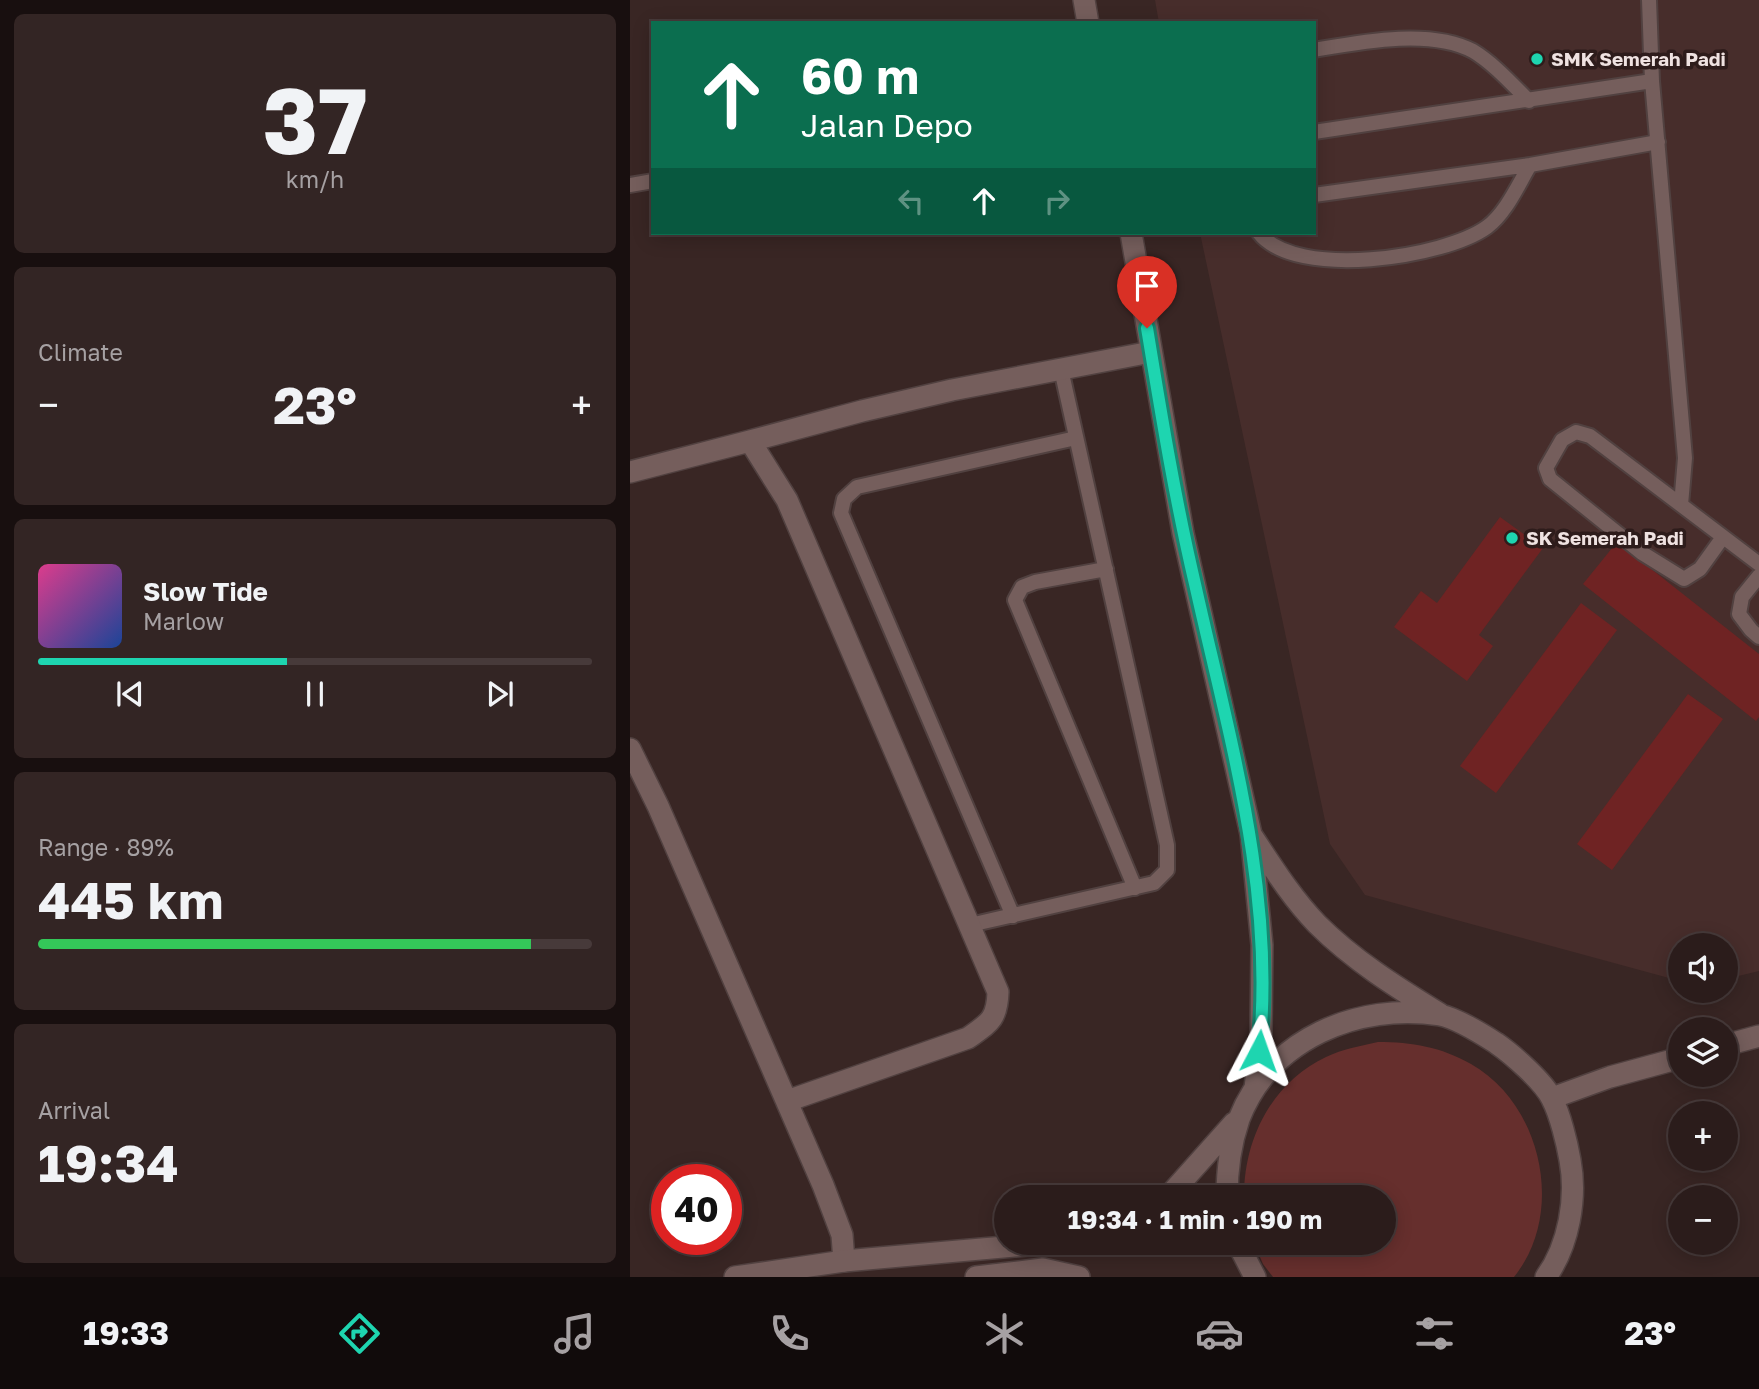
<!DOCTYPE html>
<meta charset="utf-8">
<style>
:root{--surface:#2b1c1b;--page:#332524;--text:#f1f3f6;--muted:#a6a1a3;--line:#473a3a;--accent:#1ed5b0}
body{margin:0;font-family:"Golos Text",sans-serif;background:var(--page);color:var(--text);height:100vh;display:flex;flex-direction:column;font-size:26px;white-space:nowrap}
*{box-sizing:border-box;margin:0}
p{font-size:23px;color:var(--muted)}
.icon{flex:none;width:38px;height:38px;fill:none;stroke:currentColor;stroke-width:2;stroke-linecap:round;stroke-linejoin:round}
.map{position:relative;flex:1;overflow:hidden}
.details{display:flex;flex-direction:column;gap:14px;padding:14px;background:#180f0f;width:630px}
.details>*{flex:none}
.banner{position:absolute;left:21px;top:21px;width:665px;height:214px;border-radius:0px;box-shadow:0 4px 18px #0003,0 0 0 2px var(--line);background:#0b6e4f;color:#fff;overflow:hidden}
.buttons{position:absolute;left:1038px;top:933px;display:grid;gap:14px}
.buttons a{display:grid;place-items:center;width:70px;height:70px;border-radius:50%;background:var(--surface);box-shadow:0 4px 18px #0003,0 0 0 2px var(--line);font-size:35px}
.speed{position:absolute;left:21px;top:1164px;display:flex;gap:14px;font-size:35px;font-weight:700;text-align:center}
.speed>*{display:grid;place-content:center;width:91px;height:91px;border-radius:50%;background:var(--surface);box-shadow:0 4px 18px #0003,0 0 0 2px var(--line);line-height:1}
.speed .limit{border:10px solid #d22;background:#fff;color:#111}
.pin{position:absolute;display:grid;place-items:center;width:60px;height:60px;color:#fff;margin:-72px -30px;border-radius:50% 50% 50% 0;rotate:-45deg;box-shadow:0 0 7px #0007}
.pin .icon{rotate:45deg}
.me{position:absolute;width:77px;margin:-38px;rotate:4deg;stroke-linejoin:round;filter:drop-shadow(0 0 5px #0008)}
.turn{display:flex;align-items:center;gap:24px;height:147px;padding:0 35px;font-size:32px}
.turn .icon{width:91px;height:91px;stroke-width:2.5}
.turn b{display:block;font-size:49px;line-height:60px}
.lanes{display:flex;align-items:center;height:66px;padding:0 35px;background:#0003;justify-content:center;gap:35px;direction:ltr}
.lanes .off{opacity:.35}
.big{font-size:52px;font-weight:700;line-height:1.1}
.details .card{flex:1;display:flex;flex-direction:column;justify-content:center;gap:10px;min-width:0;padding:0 24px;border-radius:10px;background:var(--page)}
.details .dial{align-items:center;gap:0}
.dial b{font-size:91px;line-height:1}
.song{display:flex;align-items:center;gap:21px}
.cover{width:84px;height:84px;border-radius:10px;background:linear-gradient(135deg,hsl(330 70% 55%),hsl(220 70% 35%))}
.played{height:7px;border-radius:4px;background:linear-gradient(90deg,var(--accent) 45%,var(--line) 45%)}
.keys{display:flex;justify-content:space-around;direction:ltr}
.heat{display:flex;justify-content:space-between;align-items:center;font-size:38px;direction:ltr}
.charge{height:10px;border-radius:5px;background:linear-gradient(90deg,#34c759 89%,var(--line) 0)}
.trip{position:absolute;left:364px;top:1185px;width:402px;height:70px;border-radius:35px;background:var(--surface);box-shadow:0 4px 18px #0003,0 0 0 2px var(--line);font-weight:700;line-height:70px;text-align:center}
.menu{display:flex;height:112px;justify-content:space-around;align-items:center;background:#110b0b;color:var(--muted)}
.menu .icon{width:49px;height:49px}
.menu .on{color:var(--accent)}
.menu b{font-size:32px;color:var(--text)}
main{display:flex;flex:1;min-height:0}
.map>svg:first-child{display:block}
.built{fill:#472d2b}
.green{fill:#662f2d}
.building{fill:#6f2323}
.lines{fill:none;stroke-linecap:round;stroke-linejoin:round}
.service-casing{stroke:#514140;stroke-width:18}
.minor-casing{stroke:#514140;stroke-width:24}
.tertiary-casing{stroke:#514140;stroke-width:24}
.service{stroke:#755e5c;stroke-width:14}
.minor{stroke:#755e5c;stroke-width:21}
.tertiary{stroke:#755e5c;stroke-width:21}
.route-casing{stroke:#148a72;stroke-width:18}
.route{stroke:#1ed5b0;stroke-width:12}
.poi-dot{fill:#1ed5b0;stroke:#2e1c1b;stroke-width:2.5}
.labels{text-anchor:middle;stroke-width:7;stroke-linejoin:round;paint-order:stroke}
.poi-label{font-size:19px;font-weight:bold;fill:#efe2e1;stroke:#2e1c1b;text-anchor:start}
</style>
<main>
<section class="details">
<div class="card dial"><b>37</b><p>km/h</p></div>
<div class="card"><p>Climate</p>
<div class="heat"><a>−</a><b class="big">23°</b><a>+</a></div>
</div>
<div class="card">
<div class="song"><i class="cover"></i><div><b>Slow Tide</b><p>Marlow</p></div></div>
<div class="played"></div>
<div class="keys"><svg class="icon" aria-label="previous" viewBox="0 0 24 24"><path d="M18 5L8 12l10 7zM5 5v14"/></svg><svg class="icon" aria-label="pause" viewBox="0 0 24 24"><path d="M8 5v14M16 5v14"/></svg><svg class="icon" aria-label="next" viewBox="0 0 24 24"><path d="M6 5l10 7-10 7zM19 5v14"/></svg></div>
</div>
<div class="card"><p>Range · 89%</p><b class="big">445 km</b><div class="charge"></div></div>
<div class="card"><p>Arrival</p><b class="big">19:34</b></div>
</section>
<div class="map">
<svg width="1129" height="1277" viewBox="0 0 1129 1277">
<rect width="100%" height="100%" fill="#392624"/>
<path class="built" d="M525,0H1129V971L1096,979V945H1050V981L735,895L700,844L570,233H684V23H529Z"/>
<path class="green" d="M748,1042C782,1042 811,1047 841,1064C912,1104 936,1213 884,1277H643L633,1264L624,1243L754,1242V1197H614C614,1138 642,1083 696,1057C713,1049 730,1046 748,1042Z"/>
<path class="building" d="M870,517L913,548L849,635L863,646L837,681L764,627L791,591L807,603Z
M987,542L1129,654V717L1126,721L953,584Z
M951,603L987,630L866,793L830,766Z
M1058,694L1093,719L982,870L947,844Z"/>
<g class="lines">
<g class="service-casing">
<path id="service" d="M1019,0L1022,81L1055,458L1051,505
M684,50C730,42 800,28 843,51C863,63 882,84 899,101
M684,132L1022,81
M0,185L23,181
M684,195L900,165L1028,142
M629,233C666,280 814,258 857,227C876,213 888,185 900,165
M1093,537L1070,569L1054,579L1012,553L920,479L916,468L932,440L946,432L960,436L1129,564
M476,569L405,582L392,587L385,600L505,888
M1129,576L1112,597L1109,614L1121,630L1129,637
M383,916L211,513L214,499L227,487L446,438
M340,925L524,883L537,870V845L431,369"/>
</g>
<g class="minor-casing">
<path id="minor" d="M120,441L232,411L322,390L521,352
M0,472L120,441L157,500L368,992C367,1020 359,1023 338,1038L157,1101
M0,749L28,806L193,1185L212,1235L214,1261"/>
</g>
<g class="tertiary-casing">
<path id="tertiary" d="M454,0L458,23
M501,233L553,533L621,834L632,945L631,1032L625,1088
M622,836C642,866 661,897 687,924C723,960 766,987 810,1014
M1096,1045L1129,1036
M922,1098L980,1077L1050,1058
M538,1197L604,1123
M597,1197C597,1170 600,1145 609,1119C640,1039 728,1002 810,1015C826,1018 852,1034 866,1043C882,1054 914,1082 922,1099C930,1114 937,1143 940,1160C947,1198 939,1245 916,1277
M607,1242L625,1277
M105,1277L214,1261L431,1242
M346,1277L413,1269L449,1277"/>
</g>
<use href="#service" class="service"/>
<use href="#minor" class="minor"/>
<use href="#tertiary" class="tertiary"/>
</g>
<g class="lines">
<g class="route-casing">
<path id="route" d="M517,328C531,413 545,499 565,584C599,737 646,893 629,1051"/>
</g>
<use href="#route" class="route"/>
</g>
<g class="poi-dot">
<circle cx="907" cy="59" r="7"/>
<circle cx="882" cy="538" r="7"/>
</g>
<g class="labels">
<g class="poi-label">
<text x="921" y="66">SMK Semerah Padi</text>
<text x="896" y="545">SK Semerah Padi</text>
</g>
</g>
</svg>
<div class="buttons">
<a><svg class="icon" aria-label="sound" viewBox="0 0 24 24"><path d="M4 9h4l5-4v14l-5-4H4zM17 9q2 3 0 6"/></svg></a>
<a><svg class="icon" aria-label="layers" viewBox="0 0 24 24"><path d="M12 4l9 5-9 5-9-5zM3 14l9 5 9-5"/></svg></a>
<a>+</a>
<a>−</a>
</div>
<div class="speed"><div class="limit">40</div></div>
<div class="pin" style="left:517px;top:328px;background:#d93025"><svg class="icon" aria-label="arrive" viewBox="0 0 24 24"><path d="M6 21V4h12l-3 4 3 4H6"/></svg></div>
<svg class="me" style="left:629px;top:1051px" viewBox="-20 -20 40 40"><path d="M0-17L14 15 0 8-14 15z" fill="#1ed5b0" stroke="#fff" stroke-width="4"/></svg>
<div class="trip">19:34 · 1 min · 190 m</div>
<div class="banner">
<div class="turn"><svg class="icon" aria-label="ahead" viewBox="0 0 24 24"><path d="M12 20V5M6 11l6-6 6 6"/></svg><div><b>60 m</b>Jalan Depo</div></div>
<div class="lanes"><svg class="icon off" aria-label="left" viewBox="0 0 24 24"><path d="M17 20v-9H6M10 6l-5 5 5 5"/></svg><svg class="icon" aria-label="ahead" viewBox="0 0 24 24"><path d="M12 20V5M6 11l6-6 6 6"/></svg><svg class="icon off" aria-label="right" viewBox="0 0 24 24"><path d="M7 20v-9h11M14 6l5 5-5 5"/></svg></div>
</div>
</div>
</main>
<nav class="menu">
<b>19:33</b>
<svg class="icon on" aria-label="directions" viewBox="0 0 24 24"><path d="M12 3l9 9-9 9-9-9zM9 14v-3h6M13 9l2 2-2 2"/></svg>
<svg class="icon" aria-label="music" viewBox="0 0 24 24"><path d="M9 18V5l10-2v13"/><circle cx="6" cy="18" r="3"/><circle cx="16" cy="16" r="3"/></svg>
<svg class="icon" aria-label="phone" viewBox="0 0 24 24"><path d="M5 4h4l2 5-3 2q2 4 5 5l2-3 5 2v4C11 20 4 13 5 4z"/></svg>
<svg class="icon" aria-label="climate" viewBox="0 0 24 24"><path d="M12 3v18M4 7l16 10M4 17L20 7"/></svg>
<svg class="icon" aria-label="car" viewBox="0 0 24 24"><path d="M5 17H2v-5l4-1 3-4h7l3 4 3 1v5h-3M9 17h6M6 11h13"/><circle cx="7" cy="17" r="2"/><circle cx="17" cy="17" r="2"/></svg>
<svg class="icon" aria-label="filters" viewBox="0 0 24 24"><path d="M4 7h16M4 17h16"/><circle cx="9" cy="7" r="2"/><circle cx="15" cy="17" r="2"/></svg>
<b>23°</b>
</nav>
